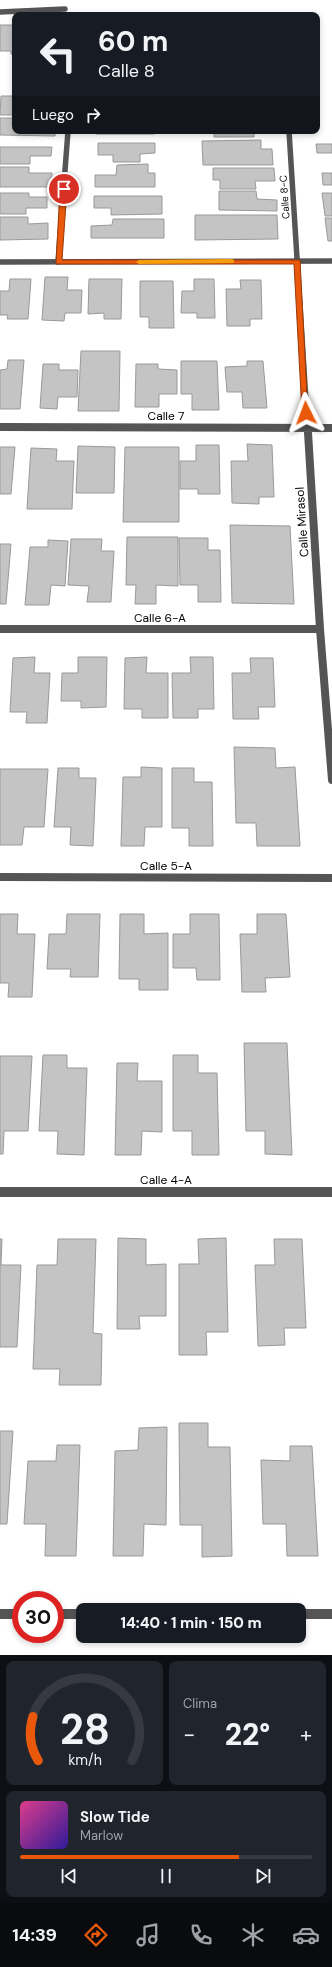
<!DOCTYPE html>
<html lang="es">
<meta charset="utf-8">
<style>
:root{--surface:#171b24;--page:#20242c;--text:#f1f3f6;--muted:#9ea1a6;--line:#363941;--accent:#ea580c}
body{margin:0;font-family:"DM Sans",sans-serif;background:var(--page);color:var(--text);height:100vh;display:flex;flex-direction:column;font-size:15px;white-space:nowrap}
*{box-sizing:border-box;margin:0}
p{font-size:13px;color:var(--muted)}
.icon{flex:none;width:22px;height:22px;fill:none;stroke:currentColor;stroke-width:2;stroke-linecap:round;stroke-linejoin:round}
.map{position:relative;height:1655px;overflow:hidden}
.sheet{display:flex;flex-direction:column;gap:6px;padding:6px;background:#0d0f14;flex:1}
.sheet>*{flex:none}
.banner{position:absolute;left:12px;top:12px;width:308px;height:122px;border-radius:8px;box-shadow:0 2px 6px #0003;background:#171b24;color:var(--text);overflow:hidden}
.speed{position:absolute;left:12px;top:1591px;display:flex;gap:8px;font-size:20px;font-weight:700;text-align:center}
.speed>*{display:grid;place-content:center;width:52px;height:52px;border-radius:50%;background:var(--surface);box-shadow:0 2px 6px #0003;line-height:1}
.speed .limit{border:6px solid #d22;background:#fff;color:#111}
.pin{position:absolute;display:grid;place-items:center;width:34px;height:34px;color:#fff;margin:-17px;border:2px solid #fff;border-radius:50%;box-shadow:0 1px 4px #0007}
.me{position:absolute;width:44px;margin:-22px;rotate:357deg;stroke-linejoin:round;filter:drop-shadow(0 0 3px #0008)}
.turn{display:flex;align-items:center;gap:14px;height:84px;padding:0 20px;font-size:18px}
.turn .icon{width:52px;height:52px;stroke-width:2.5}
.turn b{display:block;font-size:28px;line-height:34px}
.then{display:flex;align-items:center;height:38px;padding:0 20px;background:#0003;gap:8px;font-size:15px}
.big{font-size:30px;font-weight:800;line-height:1.1}
.sheet .card{flex:1;display:flex;flex-direction:column;justify-content:center;gap:6px;min-width:0;padding:0 14px;border-radius:8px;background:var(--page)}
.sheet .dial{align-items:center;gap:0}
.dial svg{height:104px;overflow:visible;fill:none;stroke:var(--line);stroke-width:7;stroke-linecap:round;text-anchor:middle}
.dial text{fill:var(--text);stroke:none}
.song{display:flex;align-items:center;gap:12px}
.cover{width:48px;height:48px;border-radius:6px;background:linear-gradient(135deg,hsl(330 70% 55%),hsl(250 70% 35%))}
.played{height:4px;border-radius:2px;background:linear-gradient(90deg,var(--accent) 75%,var(--line) 75%)}
.keys{display:flex;justify-content:space-around;direction:ltr}
.heat{display:flex;justify-content:space-between;align-items:center;font-size:22px;direction:ltr}
.sheet .tiles{flex:1;display:grid;gap:6px;grid-template-columns:1fr 1fr}
.card:last-child{grid-column:span 2}
.trip{position:absolute;left:76px;top:1603px;width:230px;height:40px;border-radius:8px;background:var(--surface);box-shadow:0 2px 6px #0003;font-weight:800;line-height:40px;text-align:center}
.tabs{display:flex;height:64px;justify-content:space-around;align-items:center;background:#090b0e;color:var(--muted)}
.tabs .icon{width:28px;height:28px}
.tabs .on{color:var(--accent)}
.tabs b{font-size:18px;color:var(--text)}
.map>svg:first-child{display:block}
.building{fill:#c4c4c4;stroke:#999}
.lines{fill:none;stroke-linecap:round;stroke-linejoin:round}
.service{stroke:#555;stroke-width:5.5}
.minor-far2{stroke:#555;stroke-width:5.5}
.minor-far1{stroke:#555;stroke-width:8}
.minor{stroke:#555;stroke-width:10}
.route{fill:#ea580c;stroke:#983908}
.slow{fill:#f59e0b}
.labels{text-anchor:middle;stroke-width:3;stroke-linejoin:round;paint-order:stroke}
.far-street-label{font-size:10px;fill:#000;stroke:#fff}
.street-label{font-size:12px;fill:#000;stroke:#fff}
</style>
<div class="map">
<svg width="332" height="1655" viewBox="0 0 332 1655">
<rect width="100%" height="100%" fill="#fff"/>
<path class="building" d="M0,25H14L15,54H11V51H0Z
M1,96H15V115H0Z
M0,118H15V131H55V136L0,135Z
M96,131H154V134H96Z
M214,131H254V137H214Z
M261,140V149H272L273,165H203L202,141Z
M98,143H155V153L140,154V162H113V155H98Z
M316,144H332V153H317Z
M0,147H52L51,156H30V164H0Z
M148,164V173H155V187H95V175H116L117,165Z
M0,167H29V173H52L51,187H0Z
M213,168H274L275,181H255L256,189H220V180H213Z
M322,173H332V185H323Z
M219,191H256L257,199L277,200V211L219,210Z
M0,193H29V197H47V208H26V214H0Z
M322,193H332V216H325Z
M94,196H162V214L111,215V208H94Z
M195,215H277L278,239L195,240Z
M0,217H28V224L48,223V239L0,240Z
M325,218H332V241H328Z
M113,219H164V238H91V226L112,225Z
M45,277H68L67,290H82L81,313H65L64,321L42,320Z
M10,279H31L28,319H7L8,315H0V291H9Z
M89,279H122L121,319H104V313L88,314Z
M194,279H214L215,318H197V313H181L182,291H194Z
M240,280H261L262,319H250V326H227L226,289H241Z
M140,281H173L174,328H149V317H140Z
M81,351H120L119,411H78Z
M8,360H24L20,409H0V370L7,369Z
M181,361H217L219,410H192V394H181Z
M247,361H263L267,408H243L242,392H227L225,367L247,366Z
M43,364H59V370H78L77,397H58L57,409L40,408Z
M136,364H158V369L177,370V394H159V407H135Z
M247,444L272,445L274,497H259V504L232,503L231,461H248Z
M196,445H219L220,494H198V489H180V461H196Z
M78,446L115,447L114,493H76Z
M0,447H15L11,494H0Z
M125,447H179V522H123Z
M31,448L57,449L56,461H74L72,509H27Z
M230,525L290,526L294,604L232,603Z
M127,537H178V586L156,585V604H135L136,585H126Z
M179,538H208V550H220L221,602H198V585H180Z
M71,539H102L101,551H114L111,602H87L89,586L68,585Z
M48,540L68,541L65,586L51,585L49,605H25L30,547H48Z
M0,544H11L6,604H0Z
M35,657L34,673H50L47,723H26L27,712H10L13,658Z
M78,657H107L106,707L81,708V701H61L62,673H78Z
M147,657L146,673H168V718H142V709H124L125,658Z
M190,657H213L214,709H198V718H173L172,673H191Z
M250,658H273L275,707H258L259,719H233L232,673H251Z
M234,747L275,748L276,768L295,767L300,846H257L256,823H236Z
M141,767L162,768V827H145L144,846H121L123,777H141Z
M58,768H79V778H96L93,846L70,845L71,827H54Z
M172,768H194V782H212L213,846H189V828H172Z
M0,769H48L44,827H24L22,845H0Z
M0,914H18L17,934H35L32,997H8L9,983H0Z
M67,914H100L98,977H70L71,969H47L49,934H66Z
M120,914H144V934L168,933V990H139V979H119Z
M190,914H219L220,980H197L196,968H173V934H190Z
M257,914H286L290,977L265,978L266,992H242L240,934H257Z
M244,1043H287L292,1155L265,1154V1131H246Z
M43,1055H67V1068H87L84,1155L57,1154L58,1131H39Z
M173,1055H198V1073H217L219,1155H192V1131H173Z
M0,1056H32L28,1131H4L3,1154H0Z
M117,1063H138L137,1081H162V1132L142,1131L141,1155H115Z
M118,1238L146,1239V1265L166,1264V1316H139L140,1329H117Z
M226,1238L228,1332H206L207,1355H179V1264H199L198,1239Z
M0,1239H2L1,1265H21L17,1347H0Z
M58,1239H96L93,1333L102,1334L101,1385H59L60,1369H33L37,1265H57Z
M274,1239H302L306,1328H284L285,1345L258,1346L255,1265H275Z
M179,1423H208V1447H230L232,1556L202,1557V1525H180Z
M167,1427L166,1525L144,1524L143,1556H113L115,1451L138,1450L139,1428Z
M0,1431H13L7,1524H0Z
M57,1445H80L76,1556H45L46,1524H24L28,1461H56Z
M290,1446H312L318,1556H287L286,1524H263L261,1460L290,1461Z"/>
<g class="lines">
<path class="service" d="M58,262L68,131"/>
<path class="minor-far2" d="M0,12L65,9
M289,131L307,417
M0,262L332,261"/>
<path class="minor-far1" d="M307,416L320,629L332,780
M0,427L332,428
M0,629H320
M0,877L332,878"/>
<path class="minor" d="M0,1192H332
M0,1614H21
M55,1614H83
M299,1614H332"/>
</g>
<path class="route" d="M64,187L67,189L62,260H300L308,415H303L302,413L294,264H56L60,189Z"/>
<path class="slow" d="M232,259L234,260V263L139,264L136,262L139,260Z"/>
<g class="labels">
<g class="far-street-label">
<text transform="translate(284 197) rotate(-94)" y="4">Calle 8-C</text>
</g>
<g class="street-label">
<text x="166" y="420">Calle 7</text>
<text transform="translate(302 522) rotate(-94)" y="4">Calle Mirasol</text>
<text x="160" y="622">Calle 6-A</text>
<text x="166" y="870">Calle 5-A</text>
<text x="166" y="1184">Calle 4-A</text>
</g>
</g>
</svg>
<div class="speed"><div class="limit">30</div></div>
<div class="pin" style="left:64px;top:189px;background:#d93025"><svg class="icon" aria-label="arrive" viewBox="0 0 24 24"><path d="M6 21V4h12l-3 4 3 4H6"/></svg></div>
<svg class="me" style="left:306px;top:413px" viewBox="-20 -20 40 40"><path d="M0-17L14 15 0 8-14 15z" fill="#ea580c" stroke="#fff" stroke-width="4"/></svg>
<div class="trip">14:40 · 1 min · 150 m</div>
<div class="banner">
<div class="turn"><svg class="icon" aria-label="left" viewBox="0 0 24 24"><path d="M17 20v-9H6M10 6l-5 5 5 5"/></svg><div><b>60 m</b>Calle 8</div></div>
<div class="then">Luego<svg class="icon" aria-label="right" viewBox="0 0 24 24"><path d="M7 20v-9h11M14 6l5 5-5 5"/></svg></div>
</div>
</div>
<section class="sheet">
<div class="tiles">
<div class="card dial"><svg viewBox="0 0 100 80">
<path d="M14 69A42 42 0 1 1 86 69"/>
<path d="M14 69A42 42 0 0 1 10 35" stroke="#ea580c"/>
<text x="50" y="56" font-size="32" font-weight="700">28</text>
<text x="50" y="72" font-size="11">km/h</text>
</svg></div>
<div class="card"><p>Clima</p>
<div class="heat"><a>−</a><b class="big">22°</b><a>+</a></div>
</div>
<div class="card">
<div class="song"><i class="cover"></i><div><b>Slow Tide</b><p>Marlow</p></div></div>
<div class="played"></div>
<div class="keys"><svg class="icon" aria-label="previous" viewBox="0 0 24 24"><path d="M18 5L8 12l10 7zM5 5v14"/></svg><svg class="icon" aria-label="pause" viewBox="0 0 24 24"><path d="M8 5v14M16 5v14"/></svg><svg class="icon" aria-label="next" viewBox="0 0 24 24"><path d="M6 5l10 7-10 7zM19 5v14"/></svg></div>
</div>
</div>
</section>
<nav class="tabs">
<b>14:39</b>
<svg class="icon on" aria-label="directions" viewBox="0 0 24 24"><path d="M12 3l9 9-9 9-9-9zM9 14v-3h6M13 9l2 2-2 2"/></svg>
<svg class="icon" aria-label="music" viewBox="0 0 24 24"><path d="M9 18V5l10-2v13"/><circle cx="6" cy="18" r="3"/><circle cx="16" cy="16" r="3"/></svg>
<svg class="icon" aria-label="phone" viewBox="0 0 24 24"><path d="M5 4h4l2 5-3 2q2 4 5 5l2-3 5 2v4C11 20 4 13 5 4z"/></svg>
<svg class="icon" aria-label="climate" viewBox="0 0 24 24"><path d="M12 3v18M4 7l16 10M4 17L20 7"/></svg>
<svg class="icon" aria-label="car" viewBox="0 0 24 24"><path d="M5 17H2v-5l4-1 3-4h7l3 4 3 1v5h-3M9 17h6M6 11h13"/><circle cx="7" cy="17" r="2"/><circle cx="17" cy="17" r="2"/></svg>
</nav>
